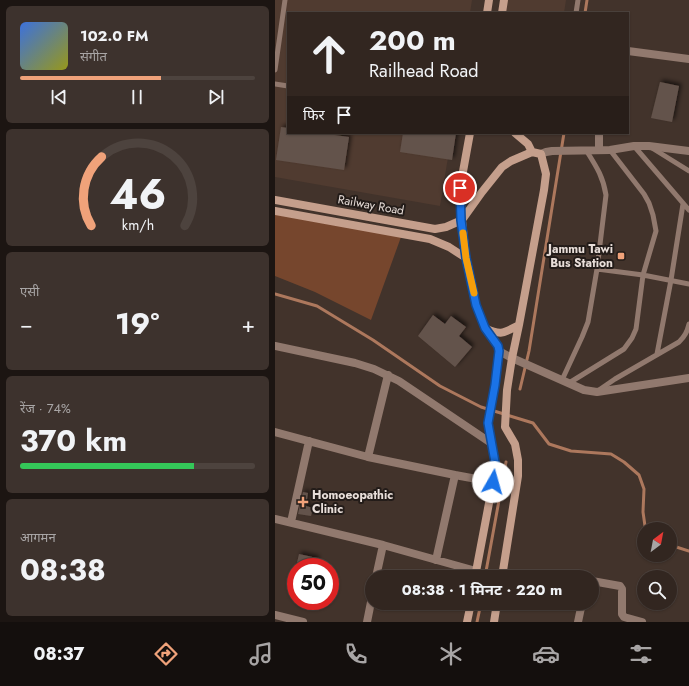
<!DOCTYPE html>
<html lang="hi">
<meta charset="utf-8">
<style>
:root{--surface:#322620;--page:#3d322d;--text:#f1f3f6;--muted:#a8a5a5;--line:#4d433e;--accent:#f0a27a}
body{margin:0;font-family:Jost,"Noto Sans Devanagari",sans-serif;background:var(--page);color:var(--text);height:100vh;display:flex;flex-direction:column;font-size:15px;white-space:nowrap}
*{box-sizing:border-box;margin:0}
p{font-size:13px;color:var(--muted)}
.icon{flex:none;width:22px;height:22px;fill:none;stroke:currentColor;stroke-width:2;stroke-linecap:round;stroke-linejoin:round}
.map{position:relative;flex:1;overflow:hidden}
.panel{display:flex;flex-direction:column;gap:6px;padding:6px;background:#1c1512;width:275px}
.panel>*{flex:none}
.top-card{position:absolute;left:12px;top:12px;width:342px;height:122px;border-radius:0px;box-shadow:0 1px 3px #0004,0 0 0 1px var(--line);background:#322620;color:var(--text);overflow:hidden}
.needle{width:26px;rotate:32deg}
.controls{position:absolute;left:362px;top:522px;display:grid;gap:8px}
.controls a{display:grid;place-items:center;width:40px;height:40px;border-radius:50%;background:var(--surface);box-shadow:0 1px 3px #0004,0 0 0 1px var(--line);font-size:20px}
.speed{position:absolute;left:12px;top:558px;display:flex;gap:8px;font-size:20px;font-weight:700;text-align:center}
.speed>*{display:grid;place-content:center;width:52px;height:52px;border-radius:50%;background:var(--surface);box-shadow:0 1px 3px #0004,0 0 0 1px var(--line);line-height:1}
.speed .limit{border:6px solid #d22;background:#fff;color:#111}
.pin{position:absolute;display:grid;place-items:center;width:34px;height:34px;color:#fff;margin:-17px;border:2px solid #fff;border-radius:50%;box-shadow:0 1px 4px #0007}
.me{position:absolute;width:44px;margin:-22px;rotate:7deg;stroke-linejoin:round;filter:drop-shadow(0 0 3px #0008)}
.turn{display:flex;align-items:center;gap:14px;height:84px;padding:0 16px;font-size:18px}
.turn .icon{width:52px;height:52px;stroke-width:2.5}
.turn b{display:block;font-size:28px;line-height:34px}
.then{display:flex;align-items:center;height:38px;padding:0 16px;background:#0003;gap:8px;font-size:15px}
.big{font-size:30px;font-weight:700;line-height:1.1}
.panel .tile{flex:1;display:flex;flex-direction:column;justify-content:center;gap:6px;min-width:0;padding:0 14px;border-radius:6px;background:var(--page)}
.panel .dial{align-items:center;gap:0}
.dial svg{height:104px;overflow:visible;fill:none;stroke:var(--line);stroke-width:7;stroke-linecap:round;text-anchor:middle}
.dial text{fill:var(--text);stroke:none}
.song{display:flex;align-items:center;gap:12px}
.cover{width:48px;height:48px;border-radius:6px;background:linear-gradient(135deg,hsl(220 70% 55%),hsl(60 70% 35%))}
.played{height:4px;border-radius:2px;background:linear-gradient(90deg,var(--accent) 60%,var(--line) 60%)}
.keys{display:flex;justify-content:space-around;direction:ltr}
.heat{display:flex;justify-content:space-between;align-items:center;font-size:22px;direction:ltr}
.charge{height:6px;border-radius:3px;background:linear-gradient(90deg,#34c759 74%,var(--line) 0)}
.trip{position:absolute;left:90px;top:570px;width:234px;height:40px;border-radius:20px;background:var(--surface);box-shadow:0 1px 3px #0004,0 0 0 1px var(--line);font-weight:700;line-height:40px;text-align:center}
.dock{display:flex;height:64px;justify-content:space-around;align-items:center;background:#140f0d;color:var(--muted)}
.dock .icon{width:28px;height:28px}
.dock .current{color:var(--accent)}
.dock b{font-size:18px;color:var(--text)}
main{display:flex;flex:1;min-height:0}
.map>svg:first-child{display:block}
.built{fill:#503b30}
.green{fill:#76462d}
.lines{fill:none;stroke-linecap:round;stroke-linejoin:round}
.stream{stroke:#ad785d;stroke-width:3}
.building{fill:#64534b;filter:url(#shadow)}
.service{stroke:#91796e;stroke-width:5}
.minor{stroke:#91796e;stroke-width:8}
.secondary{stroke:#c59f8c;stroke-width:8}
.route-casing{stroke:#114b97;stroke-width:10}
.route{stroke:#1a73e8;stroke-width:7}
.slow{stroke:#f59e0b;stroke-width:7}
.poi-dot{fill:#f0a27a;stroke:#231c19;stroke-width:1.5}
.labels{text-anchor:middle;stroke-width:4;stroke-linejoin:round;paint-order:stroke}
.street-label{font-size:12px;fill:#e8ded9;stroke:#231c19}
.poi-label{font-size:12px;font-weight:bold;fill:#e8ded9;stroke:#231c19;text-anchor:end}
</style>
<main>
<section class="panel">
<div class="tile">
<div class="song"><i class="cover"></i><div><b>102.0 FM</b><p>संगीत</p></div></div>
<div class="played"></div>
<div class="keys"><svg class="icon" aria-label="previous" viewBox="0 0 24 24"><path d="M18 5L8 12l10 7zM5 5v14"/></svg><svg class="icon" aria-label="pause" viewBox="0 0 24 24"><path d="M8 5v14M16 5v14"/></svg><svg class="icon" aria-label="next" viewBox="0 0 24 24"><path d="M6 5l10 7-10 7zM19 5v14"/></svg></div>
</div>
<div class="tile dial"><svg viewBox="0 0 100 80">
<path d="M14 69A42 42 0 1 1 86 69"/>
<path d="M14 69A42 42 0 0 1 22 16" stroke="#f0a27a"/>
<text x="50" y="56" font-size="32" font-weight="700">46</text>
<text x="50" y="72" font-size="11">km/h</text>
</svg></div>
<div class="tile"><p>एसी</p>
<div class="heat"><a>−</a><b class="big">19°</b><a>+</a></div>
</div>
<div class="tile"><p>रेंज · 74%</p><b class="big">370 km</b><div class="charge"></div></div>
<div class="tile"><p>आगमन</p><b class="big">08:38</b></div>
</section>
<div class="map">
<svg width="414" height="622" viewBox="0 0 414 622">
<defs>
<filter id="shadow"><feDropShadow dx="2.5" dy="-2.5" stdDeviation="2" flood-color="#0009"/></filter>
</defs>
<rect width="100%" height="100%" fill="#42332b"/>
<path class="built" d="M0,0H197L195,13H13V133H177L165,206L0,177Z
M229,0H291L289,13H227Z"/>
<path class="green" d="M0,214L126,237L96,320L40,292L0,276Z"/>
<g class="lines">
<path class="stream" d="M310,13L312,0
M0,294L42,306L98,340L165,386L206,407L258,423L274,444L296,451L336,454L349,462L364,475L369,489L368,512L370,526L372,529
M245,389L254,351L289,133
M395,545L414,551
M210,577L231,462
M202,622L206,603"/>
</g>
<path class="building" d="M385,82L404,86L397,122L376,118Z
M6,127L13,128V133H45L74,137L69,170L1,160Z
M128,133H181L177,160L125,152Z
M158,315L170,324L176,316L191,327L184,336L197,347L180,367L143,336Z
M28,492L33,493L31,506L38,508L36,516L23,514Z
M24,554L42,558L40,567H21Z"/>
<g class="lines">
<path class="service" d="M301,13L303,0
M0,70L10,0
M0,84L13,86
M359,146L414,210
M377,148L414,171
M322,269L368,275L414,284
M382,354L396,280L408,204
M287,380L307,337L313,322L322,269L331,195C328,176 321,166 311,150
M294,383L349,349L357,338L361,329L368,275L381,231L378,215L374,203L369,194L335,150
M324,390L340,379L404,342C410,336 412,332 414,324"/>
<path class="minor" d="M353,51L414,59
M324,150V133
M266,154L271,152L277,151L335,150L359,146H374L414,151
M0,346L80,363L99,369L124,381L216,443
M224,351L237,358L309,390L322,392L414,378
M0,432L93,457L180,475L218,482
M93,457L113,375
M0,519L108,545L201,571
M16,522L34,441
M161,560L180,475
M273,574L291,577
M101,577L108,545
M317,581L345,586L347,589V614L349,617L367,622
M0,615L28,622
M92,622L97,597
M303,622L307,603"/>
<path class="secondary" d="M212,13L214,0
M227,13L229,0
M240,133L253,144L257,152
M0,200L160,229L171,227L187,220L185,188L195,133
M0,211L155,239L174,247L191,258
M200,577L218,482L220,462L213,423L220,385L224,351L223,346L210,328L201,305L191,258L187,220L207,192L227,167L236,161L257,152L266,154L271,174L269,190L244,325C228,333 227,336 210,328
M227,577L243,476V460L240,444L230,427L232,390L237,358L244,325
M192,622L196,603
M219,622L222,603"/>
</g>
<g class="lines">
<g class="route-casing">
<path id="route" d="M185,188L186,220L191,258L201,305L210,328L223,346L224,351L220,385L213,423L220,462L218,482"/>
</g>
<use href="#route" class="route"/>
<path class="slow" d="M188,233L191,258L199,293"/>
</g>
<g class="poi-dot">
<rect x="342" y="252" width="8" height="8" rx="2"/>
<path d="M26 496h4v4h4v4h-4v4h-4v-4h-4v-4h4z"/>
</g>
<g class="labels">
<g class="street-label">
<text transform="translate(96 205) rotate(10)" y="4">Railway Road</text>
</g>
<g class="poi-label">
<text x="338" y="253">Jammu Tawi<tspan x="338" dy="14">Bus Station</tspan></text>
<text x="37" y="499" text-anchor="start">Homoeopathic<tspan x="37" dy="14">Clinic</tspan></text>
</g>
</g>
</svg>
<div class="controls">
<a><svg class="needle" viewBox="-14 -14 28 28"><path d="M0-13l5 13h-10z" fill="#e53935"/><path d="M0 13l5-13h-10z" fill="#a8a5a5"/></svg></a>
<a><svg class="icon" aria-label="search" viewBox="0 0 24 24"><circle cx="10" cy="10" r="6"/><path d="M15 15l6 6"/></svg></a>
</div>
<div class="speed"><div class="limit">50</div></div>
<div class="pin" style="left:185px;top:188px;background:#d93025"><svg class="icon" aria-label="arrive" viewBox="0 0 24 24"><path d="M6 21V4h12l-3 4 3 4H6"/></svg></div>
<svg class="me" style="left:218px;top:482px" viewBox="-20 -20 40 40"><circle r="19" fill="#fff"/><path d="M0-13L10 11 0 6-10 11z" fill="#1a73e8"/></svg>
<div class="trip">08:38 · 1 मिनट · 220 m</div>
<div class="top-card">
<div class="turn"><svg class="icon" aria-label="ahead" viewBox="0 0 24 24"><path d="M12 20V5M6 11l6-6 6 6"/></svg><div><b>200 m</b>Railhead Road</div></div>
<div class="then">फिर<svg class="icon" aria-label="arrive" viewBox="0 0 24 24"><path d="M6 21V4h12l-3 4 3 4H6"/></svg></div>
</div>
</div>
</main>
<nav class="dock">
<b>08:37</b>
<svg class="icon current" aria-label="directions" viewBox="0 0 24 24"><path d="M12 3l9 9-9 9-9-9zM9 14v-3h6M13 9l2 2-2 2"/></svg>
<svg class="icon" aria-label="music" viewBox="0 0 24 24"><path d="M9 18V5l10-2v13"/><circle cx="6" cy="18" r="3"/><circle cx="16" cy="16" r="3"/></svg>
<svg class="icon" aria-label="phone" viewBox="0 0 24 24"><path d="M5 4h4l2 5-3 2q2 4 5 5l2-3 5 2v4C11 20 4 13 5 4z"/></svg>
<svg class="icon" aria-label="climate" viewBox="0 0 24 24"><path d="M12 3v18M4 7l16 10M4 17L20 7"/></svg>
<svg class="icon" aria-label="car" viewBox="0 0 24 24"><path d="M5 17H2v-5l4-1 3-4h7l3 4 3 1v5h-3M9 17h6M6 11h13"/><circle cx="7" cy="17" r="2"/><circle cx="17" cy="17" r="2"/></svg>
<svg class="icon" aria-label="filters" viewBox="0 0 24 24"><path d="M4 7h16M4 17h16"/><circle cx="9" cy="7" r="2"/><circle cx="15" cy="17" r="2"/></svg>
</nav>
